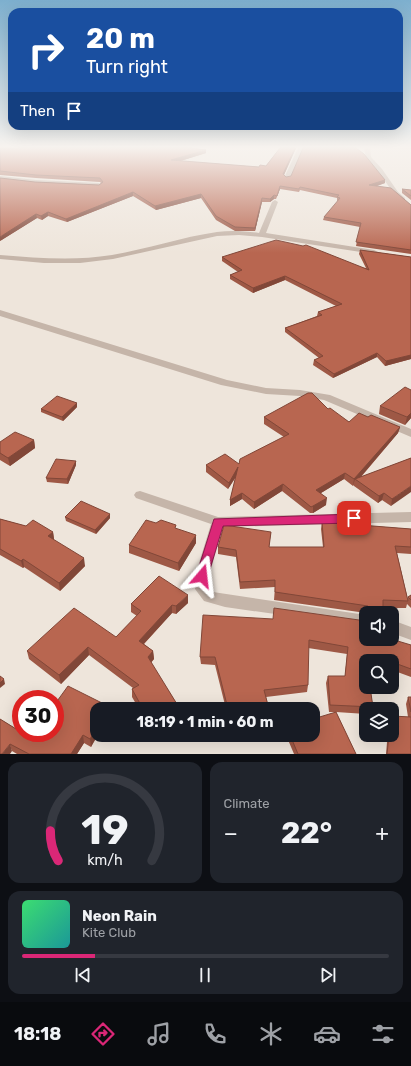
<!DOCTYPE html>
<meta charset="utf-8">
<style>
:root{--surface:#171b24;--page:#20242c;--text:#f1f3f6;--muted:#9ea1a6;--line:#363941;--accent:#db2777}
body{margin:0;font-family:Rubik,sans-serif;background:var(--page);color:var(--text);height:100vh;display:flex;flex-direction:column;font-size:15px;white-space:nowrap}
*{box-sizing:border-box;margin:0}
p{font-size:13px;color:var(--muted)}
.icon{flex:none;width:22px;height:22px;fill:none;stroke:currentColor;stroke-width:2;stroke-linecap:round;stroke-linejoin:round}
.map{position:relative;height:754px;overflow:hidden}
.side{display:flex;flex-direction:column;gap:8px;padding:8px;background:#0d0f14;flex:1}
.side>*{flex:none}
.top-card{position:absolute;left:8px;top:8px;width:395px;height:122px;border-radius:12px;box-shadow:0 4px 16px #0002;background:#1a4fa0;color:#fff;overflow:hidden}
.controls{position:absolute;left:359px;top:606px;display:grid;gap:8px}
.controls a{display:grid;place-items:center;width:40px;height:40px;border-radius:8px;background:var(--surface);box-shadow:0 4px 16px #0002;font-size:20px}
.speed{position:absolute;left:12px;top:690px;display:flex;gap:8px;font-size:20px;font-weight:700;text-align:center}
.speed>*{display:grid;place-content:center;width:52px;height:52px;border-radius:50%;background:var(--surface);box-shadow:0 4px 16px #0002;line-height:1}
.speed .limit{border:6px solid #d22;background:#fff;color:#111}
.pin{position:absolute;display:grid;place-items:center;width:34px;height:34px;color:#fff;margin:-17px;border-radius:8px;box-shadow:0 2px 6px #0006}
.me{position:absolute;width:44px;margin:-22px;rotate:17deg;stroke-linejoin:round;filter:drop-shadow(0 0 3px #0008)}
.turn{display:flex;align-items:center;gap:14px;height:84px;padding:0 12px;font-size:18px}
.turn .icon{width:52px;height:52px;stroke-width:2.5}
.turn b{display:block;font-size:28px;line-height:34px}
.then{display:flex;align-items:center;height:38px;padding:0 12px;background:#0003;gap:8px;font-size:15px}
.big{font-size:30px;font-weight:700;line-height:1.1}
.side .widget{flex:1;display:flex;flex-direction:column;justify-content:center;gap:6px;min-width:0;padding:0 14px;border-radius:12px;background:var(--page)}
.side .dial{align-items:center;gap:0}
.dial svg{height:104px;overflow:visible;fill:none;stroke:var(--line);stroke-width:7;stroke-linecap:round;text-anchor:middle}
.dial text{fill:var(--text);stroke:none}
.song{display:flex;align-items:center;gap:12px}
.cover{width:48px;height:48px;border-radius:6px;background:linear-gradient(135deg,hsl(140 70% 55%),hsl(180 70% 35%))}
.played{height:4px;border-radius:2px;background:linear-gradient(90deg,var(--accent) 20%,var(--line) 20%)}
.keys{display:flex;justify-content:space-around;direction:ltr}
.heat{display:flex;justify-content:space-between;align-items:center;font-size:22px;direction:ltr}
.side .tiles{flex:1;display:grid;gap:8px;grid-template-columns:1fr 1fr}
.widget:last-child{grid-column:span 2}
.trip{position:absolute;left:90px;top:702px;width:230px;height:40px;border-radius:12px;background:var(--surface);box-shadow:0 4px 16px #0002;font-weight:700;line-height:40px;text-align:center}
.menu{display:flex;height:64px;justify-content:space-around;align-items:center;background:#090b0e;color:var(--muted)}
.menu .icon{width:28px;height:28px}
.menu .on{color:var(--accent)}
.menu b{font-size:18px;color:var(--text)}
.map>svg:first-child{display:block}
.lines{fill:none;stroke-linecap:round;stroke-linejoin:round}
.minor{fill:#c5b5a9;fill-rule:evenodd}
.wall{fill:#9e5845}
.shaded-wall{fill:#814738}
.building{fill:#b86650;stroke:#814738}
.route{fill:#db2777;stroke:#8e194d}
</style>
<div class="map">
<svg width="411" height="754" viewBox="0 0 411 754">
<rect width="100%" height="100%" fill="#eee5db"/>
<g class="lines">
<path class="minor" d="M298,148H304L290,178L285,179L284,178Z
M364,148H370L371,157L382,169L398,192L405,198V200H401L394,194L378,171L366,158Z
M0,176L36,180L99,183L102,185L99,187L36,184L0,180Z
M275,200L278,202L266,233L374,250L378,252L374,254L262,237L239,235L217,236L113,259L80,263H44L0,259V255C38,258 75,261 112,255C147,249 182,237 217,232C231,230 245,231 259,233L272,202Z
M0,310L227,380L266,388L300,390L330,395L411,429V437L324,400L300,396L266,394L221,385L0,316Z
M140,491L218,517L411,512V522L223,527L209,576V587L213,592L366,615V627L225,607L204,601L195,589V576L211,524L136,498L134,495L136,492Z
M392,620L411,627V640L392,633Z"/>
</g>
<path class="wall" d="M0,148L206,153L180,161L259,167L266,166L280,148H296L284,175L286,177L385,180V183L376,186L411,205V254L356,246L360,227L323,220L324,217L338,201H337V198L300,190L299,192L280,189L276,199H274L270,202H262L255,231H235L216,220L201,198L156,210L133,196L67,222L48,216L42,220L37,218L0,241L35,182L99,185L101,183L100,182L36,178L0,175Z
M402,189L411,190V200L402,193Z
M360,250L411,257V359L385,366L377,357L333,378L313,365L314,360L319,358L285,332V328L317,316L318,312L336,306L285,280L253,293L230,279V275L238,272L222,261V257L366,268L359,254Z
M77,403V407L63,421L41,412V409Z
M380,406L411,418L405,425L379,414Z
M328,409L349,422L368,417L400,427L398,433L361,477L411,458L391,506L382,500L378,503L354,486V485L353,486L344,479L321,493L326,505L313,513H310L282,491L254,509L242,499L230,506V500L236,477L228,489L206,472V465L239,464L284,437L264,424V417Z
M34,440L35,448L10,466L0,460V442Z
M76,461V465L68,484L47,482L46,478Z
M65,517L110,518L96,534L66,521Z
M0,519L26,526L53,532L54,539H53L85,566L60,591L24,567L23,568L0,555Z
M322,522L411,529V554L397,553L408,600V597L411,595V608L407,604L406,608H383V613H366L274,600L275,587L240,589L236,557L218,554V547L271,532L269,547H323L321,529Z
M156,523L176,529L196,543L179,571L129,553V545Z
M188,603L176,614L172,613L144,644L153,651L154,659L151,663L180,709H139L132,697V689L133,688L89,655L61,684L29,659L27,651L116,637L137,616L131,612V604Z
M273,619L366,639L411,645V677L392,670V661H366L373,707L372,709H366V714L336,712L356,754H294L286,735H313L336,712H329L326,683L328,676H345L347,654L308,648V685L307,692L266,697L269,709H226L215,665L201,664L200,657Z
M408,697H411V754H386L387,742H381V735H392L408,717L406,704Z
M110,707L91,747L84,743L77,754H17L12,751L0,719L31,738Z
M154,735H167L158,741Z"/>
<path class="shaded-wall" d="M295,148H296L283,177V174Z
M206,150V153L171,164V160Z
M385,180V183L369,189V185Z
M280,186V189L276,199L277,196Z
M133,192V196L67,222L66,219Z
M201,194V198L156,210L155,206Z
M274,195V199L270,202V199Z
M262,198V202L255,231V228Z
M48,212V216L42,220L41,216Z
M36,214L37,218L0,241V237Z
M285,276V280L253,293V288Z
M377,353V357L333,378L334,374Z
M411,355V359L385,366L386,361Z
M77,403V407L63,421L62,417Z
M411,413V418L405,425L407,417Z
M400,427L398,433L357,481L355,479L353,486L354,479Z
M34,440L35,448L10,466L8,458Z
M76,461V465L68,484L67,479Z
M238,467V473L228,489L229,483Z
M345,473L344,479L316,496V490Z
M283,484L282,491L254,509V502Z
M411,486V492L391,506L392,499Z
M242,493V499L230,506V500Z
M384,493L382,500L378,503L379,496Z
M327,498L326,505L313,513V506Z
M110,514V518L96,534L95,530Z
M53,532L54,539L49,543L48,536Z
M196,535V543L179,571L178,563Z
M84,558L85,566L60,591L59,583Z
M23,559L24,567L23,568L21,561Z
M188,595V603L176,614V606Z
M172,605V613L139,649V641Z
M88,647L89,655L61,684L59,675Z
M153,651L154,659L148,665V657Z
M4,679L5,684L0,688V683Z
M97,728V735H98L91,747L90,739Z
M83,735L84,743L77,754H71Z
M157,735H167L158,741Z
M10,744L12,751L10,754H2Z"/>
<path class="building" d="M0,148H191L206,150L171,160L259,167L260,165L266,166L280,148H295L283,174L286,177L291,176L303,148H356L364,154L385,180L369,185L391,188L411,205V250L356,242L361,223L324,217L340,198L337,197L339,195L300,187L299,189L280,186L277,196L274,195L270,199L262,198L255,228L235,227L216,216L201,194L155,206L133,192L66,219L48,212L41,216L36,214L0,237V178L35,182L99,185L103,182L100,178L36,175L0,171Z
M402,189L411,190V196Z
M276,240L303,246L306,245L369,270L360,250L411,257V355L386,361L377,353L334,374L314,360L323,356L285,328L322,315L318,312L342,304L285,276L253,288L230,275L242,270L222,257Z
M405,387L411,390V413L407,417L380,406Z
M308,393H312L328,409L330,408L349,422L359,413L368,417L371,415L400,427L354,479L345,473L316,490L327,498L313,506L311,507L283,484L254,502L242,493L230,500L238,467L229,483L206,465L225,454L239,464L240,459L289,434L264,417Z
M57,396L77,403L62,417L41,409Z
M15,432L34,440L8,458L0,453V442Z
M411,458V486L392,499L384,493L379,496L355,479Z
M56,459L76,461L67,479L46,478Z
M81,501L110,514L95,530L65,517Z
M0,519L26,526L33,520L53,532L48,536L84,558L59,583L23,559L21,561L0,549Z
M146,520L156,523L161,520L176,525L175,528L196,535L178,563L129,545Z
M322,522L411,529V547L395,546L408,601L383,600V613H369V608L368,606L275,592V580L240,582L236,550L218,547L224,525L271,532L269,547H324Z
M159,576L188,595L176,606L172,605L139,641L153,651L148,657L180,709H143L132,689L139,685L88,647L59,675L27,651L74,608L116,637L141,611L131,604Z
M411,595V600L408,597Z
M274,608L366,621V639H391L411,645V669L392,662V661H388L380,658V661H366V687H370L373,707L330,705L328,676H345L348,647L309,640L308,685L264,690L269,709H228L215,657H200L203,615L273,619Z
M0,676L4,679L0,683Z
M68,686L110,707L109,709H97V728L90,739L83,735L71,754H29L10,744L2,754H0V719L21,732V733H22L31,738L35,733H55V704Z
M408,697H411V712Z
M336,712L356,754H298L290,735H313V719Z
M392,716L411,717V754H387L389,735H392Z"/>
<linearGradient id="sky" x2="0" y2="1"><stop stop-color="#7dafce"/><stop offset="0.58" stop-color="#f7f3ef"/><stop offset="1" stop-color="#f7f3ef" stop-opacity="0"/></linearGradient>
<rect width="411" height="253" fill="url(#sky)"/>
<path class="route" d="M354,514L358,516L359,518L358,521L354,523L223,526L207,579L202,581L198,579L196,576L214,519Z"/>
</svg>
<div class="controls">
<a><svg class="icon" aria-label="sound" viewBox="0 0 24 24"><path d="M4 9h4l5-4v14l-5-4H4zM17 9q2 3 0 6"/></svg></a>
<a><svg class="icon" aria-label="search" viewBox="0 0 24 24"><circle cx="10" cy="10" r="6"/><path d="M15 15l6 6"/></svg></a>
<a><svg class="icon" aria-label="layers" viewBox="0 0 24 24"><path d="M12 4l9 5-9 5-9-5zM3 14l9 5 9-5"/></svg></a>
</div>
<div class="speed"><div class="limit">30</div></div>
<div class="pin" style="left:354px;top:518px;background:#d93025"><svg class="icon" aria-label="arrive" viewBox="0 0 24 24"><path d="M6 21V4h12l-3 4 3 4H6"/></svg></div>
<svg class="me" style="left:202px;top:576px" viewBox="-20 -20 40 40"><path d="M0-17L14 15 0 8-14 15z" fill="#db2777" stroke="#fff" stroke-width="4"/></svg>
<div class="trip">18:19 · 1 min · 60 m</div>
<div class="top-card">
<div class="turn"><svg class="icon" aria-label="right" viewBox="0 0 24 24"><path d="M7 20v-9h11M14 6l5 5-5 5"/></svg><div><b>20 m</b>Turn right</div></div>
<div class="then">Then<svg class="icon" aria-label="arrive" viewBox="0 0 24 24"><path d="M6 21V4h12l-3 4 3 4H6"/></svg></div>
</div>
</div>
<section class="side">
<div class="tiles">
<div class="widget dial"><svg viewBox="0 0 100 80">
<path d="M14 69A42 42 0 1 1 86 69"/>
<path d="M14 69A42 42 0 0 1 8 46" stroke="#db2777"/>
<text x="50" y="56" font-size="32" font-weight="700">19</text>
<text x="50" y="72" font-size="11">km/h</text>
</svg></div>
<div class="widget"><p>Climate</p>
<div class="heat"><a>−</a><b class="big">22°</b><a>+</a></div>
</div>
<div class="widget">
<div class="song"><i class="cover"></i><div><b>Neon Rain</b><p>Kite Club</p></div></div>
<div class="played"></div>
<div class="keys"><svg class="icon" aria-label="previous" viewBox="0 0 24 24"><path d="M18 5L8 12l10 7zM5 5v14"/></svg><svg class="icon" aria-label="pause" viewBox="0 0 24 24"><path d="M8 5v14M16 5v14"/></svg><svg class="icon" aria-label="next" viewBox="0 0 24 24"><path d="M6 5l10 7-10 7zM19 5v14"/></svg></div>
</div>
</div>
</section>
<nav class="menu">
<b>18:18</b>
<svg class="icon on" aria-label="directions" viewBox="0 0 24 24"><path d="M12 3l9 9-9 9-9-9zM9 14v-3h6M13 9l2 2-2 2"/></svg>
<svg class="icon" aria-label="music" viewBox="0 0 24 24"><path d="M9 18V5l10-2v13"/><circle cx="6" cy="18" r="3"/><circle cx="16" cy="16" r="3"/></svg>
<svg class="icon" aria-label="phone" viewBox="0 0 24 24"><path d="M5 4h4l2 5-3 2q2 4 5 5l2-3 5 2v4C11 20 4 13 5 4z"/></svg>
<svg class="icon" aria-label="climate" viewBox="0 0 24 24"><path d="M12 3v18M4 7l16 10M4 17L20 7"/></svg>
<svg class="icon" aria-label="car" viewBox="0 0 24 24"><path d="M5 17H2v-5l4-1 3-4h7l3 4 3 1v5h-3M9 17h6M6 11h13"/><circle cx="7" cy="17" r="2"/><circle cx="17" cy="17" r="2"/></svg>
<svg class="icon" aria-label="filters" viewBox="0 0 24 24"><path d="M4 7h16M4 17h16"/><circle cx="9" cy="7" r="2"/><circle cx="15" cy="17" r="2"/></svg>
</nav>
